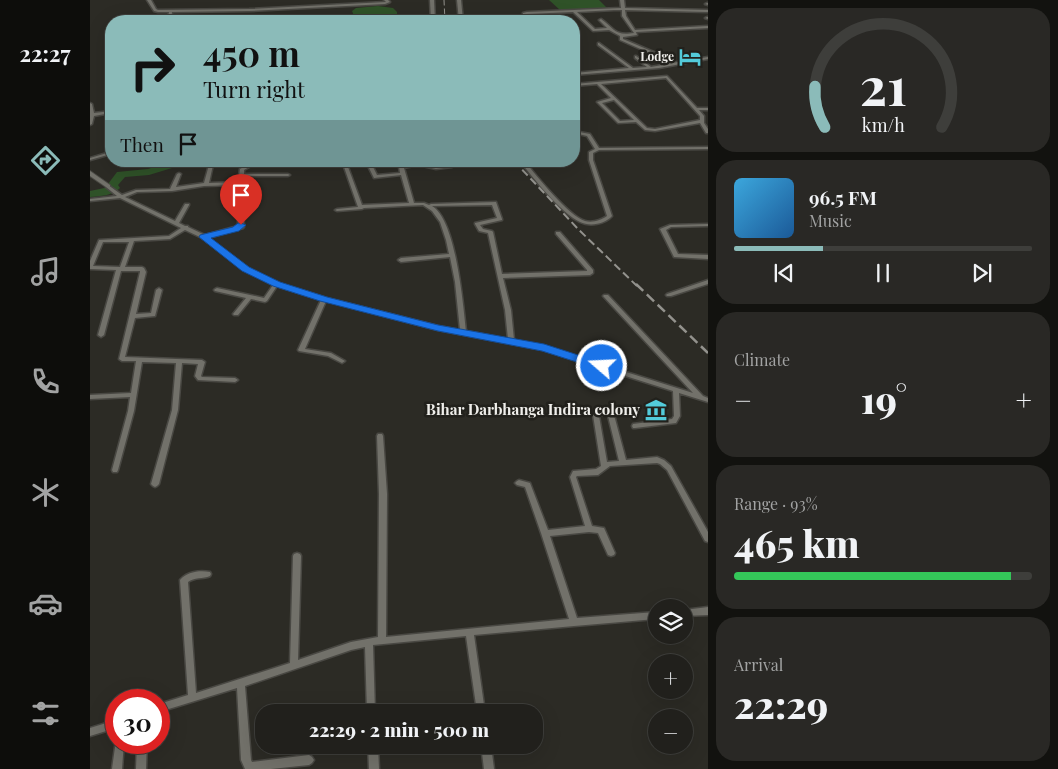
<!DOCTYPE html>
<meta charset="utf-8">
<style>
:root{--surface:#21201c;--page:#292825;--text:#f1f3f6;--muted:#a2a3a3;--line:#3e3e3b;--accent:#8bbbb9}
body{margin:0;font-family:"Playfair Display",serif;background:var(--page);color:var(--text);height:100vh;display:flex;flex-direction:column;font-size:19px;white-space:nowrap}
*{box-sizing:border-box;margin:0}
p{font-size:16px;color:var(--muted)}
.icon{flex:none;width:28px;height:28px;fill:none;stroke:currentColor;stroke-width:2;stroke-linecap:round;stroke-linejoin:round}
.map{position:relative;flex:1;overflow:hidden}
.drawer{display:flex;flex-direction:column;gap:8px;padding:8px;background:#12120f;width:350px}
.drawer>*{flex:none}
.top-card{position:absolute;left:15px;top:15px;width:475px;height:152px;border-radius:20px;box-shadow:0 5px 20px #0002,0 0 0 1px var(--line);background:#8bbbb9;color:#111;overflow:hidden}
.fabs{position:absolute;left:558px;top:599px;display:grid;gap:10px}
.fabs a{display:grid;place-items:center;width:45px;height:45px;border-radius:50%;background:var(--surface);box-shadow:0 5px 20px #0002,0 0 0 1px var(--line);font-size:25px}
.speed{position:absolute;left:15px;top:689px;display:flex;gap:10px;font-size:25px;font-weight:700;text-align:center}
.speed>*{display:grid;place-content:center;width:65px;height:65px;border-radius:50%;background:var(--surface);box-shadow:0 5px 20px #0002,0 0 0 1px var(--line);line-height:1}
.speed .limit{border:8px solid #d22;background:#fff;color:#111}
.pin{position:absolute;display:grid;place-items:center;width:42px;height:42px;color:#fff;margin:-51px -21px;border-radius:50% 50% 50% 0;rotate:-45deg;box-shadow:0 0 5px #0007}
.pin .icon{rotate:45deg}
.me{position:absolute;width:55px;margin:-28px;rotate:289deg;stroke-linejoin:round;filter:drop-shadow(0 0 4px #0008)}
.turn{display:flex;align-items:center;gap:18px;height:105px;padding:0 15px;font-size:22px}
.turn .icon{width:65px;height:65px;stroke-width:2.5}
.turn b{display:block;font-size:35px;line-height:42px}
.then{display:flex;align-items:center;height:48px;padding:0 15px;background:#0003;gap:10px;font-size:19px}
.big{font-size:38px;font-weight:800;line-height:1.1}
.drawer .card{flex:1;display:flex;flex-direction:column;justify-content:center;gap:8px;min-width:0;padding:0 18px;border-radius:20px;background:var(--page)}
.drawer .dial{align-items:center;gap:0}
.dial svg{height:130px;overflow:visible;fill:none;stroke:var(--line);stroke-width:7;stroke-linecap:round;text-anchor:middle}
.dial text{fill:var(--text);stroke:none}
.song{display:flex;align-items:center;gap:15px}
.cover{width:60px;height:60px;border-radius:8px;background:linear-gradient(135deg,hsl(200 70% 55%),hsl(210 70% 35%))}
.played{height:5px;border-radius:2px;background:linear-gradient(90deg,var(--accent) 30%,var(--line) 30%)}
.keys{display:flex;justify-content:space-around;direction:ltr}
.heat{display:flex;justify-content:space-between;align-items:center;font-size:28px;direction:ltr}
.charge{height:8px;border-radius:4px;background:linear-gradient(90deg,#34c759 93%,var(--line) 0)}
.trip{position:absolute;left:165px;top:704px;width:288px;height:50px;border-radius:20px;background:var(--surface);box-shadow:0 5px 20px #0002,0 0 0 1px var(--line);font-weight:800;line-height:50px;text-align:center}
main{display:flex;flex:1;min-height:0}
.dock{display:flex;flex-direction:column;width:90px;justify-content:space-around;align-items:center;background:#0d0d0b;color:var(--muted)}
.dock .icon{width:35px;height:35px}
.dock .on{color:var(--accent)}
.dock b{font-size:22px;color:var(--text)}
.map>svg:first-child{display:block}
.water{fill:#2f5228}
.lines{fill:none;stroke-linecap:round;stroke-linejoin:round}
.river{fill:#2f5228;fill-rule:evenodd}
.street-casing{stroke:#494843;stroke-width:3}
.secondary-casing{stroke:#494843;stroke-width:2}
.street{fill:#72716a;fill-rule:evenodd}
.secondary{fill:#72716a;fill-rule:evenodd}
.rail-far2{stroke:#93928d;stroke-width:1;stroke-dasharray:5.5 3;stroke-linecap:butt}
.rail-far1{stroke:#93928d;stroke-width:2;stroke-dasharray:8 4;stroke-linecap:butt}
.rail{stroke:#93928d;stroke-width:2.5;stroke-dasharray:10 5;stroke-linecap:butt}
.route{fill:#1a73e8;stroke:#114b97}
.labels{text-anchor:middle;stroke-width:5;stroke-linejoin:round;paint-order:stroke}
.far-poi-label{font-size:12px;font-weight:bold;fill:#f0efeb;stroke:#22211c;text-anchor:end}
.poi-label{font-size:15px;font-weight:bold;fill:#f0efeb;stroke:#22211c;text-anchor:end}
</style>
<main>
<nav class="dock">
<b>22:27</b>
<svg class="icon on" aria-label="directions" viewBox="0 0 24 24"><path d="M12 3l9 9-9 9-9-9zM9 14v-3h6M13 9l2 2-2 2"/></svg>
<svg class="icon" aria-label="music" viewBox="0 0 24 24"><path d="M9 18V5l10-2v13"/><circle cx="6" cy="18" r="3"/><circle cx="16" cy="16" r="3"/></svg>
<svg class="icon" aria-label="phone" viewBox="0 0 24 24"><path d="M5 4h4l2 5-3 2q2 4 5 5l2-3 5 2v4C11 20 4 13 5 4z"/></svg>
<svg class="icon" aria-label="climate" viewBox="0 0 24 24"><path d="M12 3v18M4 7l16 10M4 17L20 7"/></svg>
<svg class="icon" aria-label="car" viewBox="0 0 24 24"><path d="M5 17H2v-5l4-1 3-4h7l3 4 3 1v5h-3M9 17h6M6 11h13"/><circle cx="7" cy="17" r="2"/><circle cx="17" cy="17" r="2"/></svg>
<svg class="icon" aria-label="filters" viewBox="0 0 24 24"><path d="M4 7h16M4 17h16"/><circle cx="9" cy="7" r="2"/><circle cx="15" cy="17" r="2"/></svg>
</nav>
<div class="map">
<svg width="618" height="769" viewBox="0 0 618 769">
<rect width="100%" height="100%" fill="#2c2b25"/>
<path class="water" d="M459,0H509L517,8L485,11L470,10Z
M288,6L303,8L307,12V20L266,21L262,11L266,8Z"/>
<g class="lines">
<path class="river" d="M81,161H105L59,175L35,177L28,185L30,188C22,196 11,196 0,197V191L19,187L18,184L27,172L58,169Z"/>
<g class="street-casing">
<path id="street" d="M57,0H61L66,9L68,10L159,9L296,2L294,0H298L300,2L295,4L159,11L82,12L81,21H77L79,12H68L64,11Z
M340,0H344L345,21H341Z
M367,0H371L373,21H369Z
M530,0H534L535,8L618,10V12L535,10L536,16L545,30L618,26V28L546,32L547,35L533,37V39L566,53L582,63L618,57V59L569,68L484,75V73L539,68L508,45V43H509L543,68L557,67L545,58V56H546L561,67L578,64L564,55L530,40V36L519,30L503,31L483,12L437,14L436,15V21H429L433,19V13L437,12L531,8ZM524,10H532V16L544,33C524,36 525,29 511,19L509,20L517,28L505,29L487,12Z
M617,3H618V5L615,4Z
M617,17H618V19L615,18Z
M577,76L607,108H618V110H609L614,116V123L618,129V133H616L610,123L565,131L555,130L546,122L528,123L507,102L521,98L507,84L484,86V84ZM576,78L610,116V120L565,129L557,128L511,84ZM524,100L544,120L530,121L512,103Z
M0,103L2,104L4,113L21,111V113L4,116L2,124L0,125Z
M18,126L21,127V154L0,160V158L17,153L19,151Z
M484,131L500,134L509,148L618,147V149L509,150L503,153V160L522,216C515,224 500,227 490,222C471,213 443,178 430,161H435C445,175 480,217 495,221C503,223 511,220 517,216L499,160V152L505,149L497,136L484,133Z
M157,161H161V166L154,170V174H198L200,175L198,176H154L152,188L154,227L153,228L118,238L158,268L188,283L236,298L348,326L370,330L365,282L360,257L311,262L308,260L311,258L359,254L356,240L350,222L342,211L333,205L274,208L272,209L247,211L245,210L247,209L268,207L254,167V166L258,167L272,205L319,203L311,175L284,178L279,168V167H283L287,175L310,173L309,167L311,166L328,163L346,167L360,165V161H364V166L362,167L346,169L328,165L314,168L324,203H334L339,205L341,204L406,202L412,219V220L390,225L393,229L402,231L403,232L412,274L497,271V270L466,234V232H470L503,270V273L500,275L413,278L421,310L424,340L456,347L603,393L513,296L514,295H518L613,396L618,398V402L589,393L590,416L586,423L545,428H543L542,426L543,424L582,419L584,416L583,391L453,350L348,330L236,301L215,349L241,353L255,361L252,363L238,356L209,351L208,350L231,300L187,286L177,301L175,302L161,299L148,315H144L143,314L156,298L125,291L124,290L125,289L127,288L174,298L183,285L154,270L112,238L95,230L80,239L44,241L35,267H52L54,268L56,272L46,314L61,313L66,290L69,288L72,290L65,316L45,318L35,357L112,360L115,362L111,376L112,377L145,378L148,380L145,382L108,380L105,376L108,364L92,363L88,410L69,484L67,486L65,487L63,486L61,484L82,410L86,363L52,362L44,411L28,470L27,472H23L22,470L38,411L40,397L0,399V395L41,393L46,361H32L29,359L50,272V271H31L14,335L11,337L8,335L26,270L0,269V261L9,240L79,236L91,228L30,198L0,201V199L27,196L16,187V185H18L32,195L46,190L80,189L87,174L89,173L91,174L86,187L114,183L119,165L121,164L123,165L119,183L148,182L150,169L157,165ZM148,185V226L115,235L98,227V226H95L89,223L99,205V204H95L85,221L35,197L47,192L82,191L114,186ZM402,205L407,218L385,223V224L389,231L398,233L415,310L418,339L376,331C373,304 366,220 342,206ZM13,242H39L30,267L3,266Z
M618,224V226L581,227L576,230L588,254L618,255V259L584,257L570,229L580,225Z
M618,280V284L581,296H577L576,295L577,294Z
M518,410H520L524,415L536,460L567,457L574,460L581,466L618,532V542L615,541L577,470L570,464L567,463L520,466L508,475L487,476L486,477L502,526L514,528L525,553L524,555L521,556L518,555L508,533L499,532L460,536L487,618L566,612V619L484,626L384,635L395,712H387L376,636L283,645L285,712H277L275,647L261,650L155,686L161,760L162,762L219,755L222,757L224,760L222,763L219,765L181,769H155L151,760L147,688L69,712V704L98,695L90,580C97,572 109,570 120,572L121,574L120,576C113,579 104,577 98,582L106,693L200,663L203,556L204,554L207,553L210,554L211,556L208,660L261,642L288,637L289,494L287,436L288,434H292L293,436L297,494L296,637L479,619L451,533L435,487L427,485L425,483L427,481L429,480L440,483L458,530L495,526L480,477L483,471L506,469L511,466L503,415L506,411ZM517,414L518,416L529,461L517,462L509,416Z
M618,607V615L594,616V610Z
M26,720V728L0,736V728Z
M26,740V742H34L32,769H22Z
M47,742H57L56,769H46Z
M278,745H288L289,769H279Z
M391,745H401L404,769H394Z"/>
</g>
<g class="secondary-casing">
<path id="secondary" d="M0,171L20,185V187H16L0,176Z"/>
</g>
<use href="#street" class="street"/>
<use href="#secondary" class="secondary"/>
<path class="rail-far2" d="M354,0L355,21"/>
<path class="rail-far1" d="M424,161L489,230L547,286"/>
<path class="rail" d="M546,284L618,353"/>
</g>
<path class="route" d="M148,223H151L156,225L149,231L121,238L159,267L190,282L237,297L348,325L454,344L516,364L518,366L512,370L452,351L348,331L230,301L183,286L152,271L109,237L110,235L143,227Z"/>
<defs>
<g id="hotel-bare" transform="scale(1.725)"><path d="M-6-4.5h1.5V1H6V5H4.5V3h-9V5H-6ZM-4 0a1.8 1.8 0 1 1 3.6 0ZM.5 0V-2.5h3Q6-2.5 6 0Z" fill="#53cbda" stroke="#22211c" stroke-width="2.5" paint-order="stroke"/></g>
<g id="museum-bare" transform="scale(1.725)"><path d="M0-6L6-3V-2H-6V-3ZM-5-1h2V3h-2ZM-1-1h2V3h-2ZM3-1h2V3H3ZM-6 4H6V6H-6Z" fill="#53cbda" stroke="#22211c" stroke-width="2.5" paint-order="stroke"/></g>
</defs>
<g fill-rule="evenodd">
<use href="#hotel-bare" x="600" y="57"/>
<use href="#museum-bare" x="566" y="410"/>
</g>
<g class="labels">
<g class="far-poi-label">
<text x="584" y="61">Lodge</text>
</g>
<g class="poi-label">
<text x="550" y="415">Bihar Darbhanga Indira colony</text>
</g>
</g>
</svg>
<div class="fabs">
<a><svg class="icon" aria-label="layers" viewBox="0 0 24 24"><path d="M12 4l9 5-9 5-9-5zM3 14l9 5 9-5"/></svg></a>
<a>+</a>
<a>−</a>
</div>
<div class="speed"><div class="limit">30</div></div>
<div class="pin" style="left:151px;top:225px;background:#d93025"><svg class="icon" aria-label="arrive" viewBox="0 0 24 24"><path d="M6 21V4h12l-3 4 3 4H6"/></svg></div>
<svg class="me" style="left:512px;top:366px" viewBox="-20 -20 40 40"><circle r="17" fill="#1a73e8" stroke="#fff" stroke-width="3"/><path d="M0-11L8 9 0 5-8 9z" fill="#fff"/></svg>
<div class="trip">22:29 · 2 min · 500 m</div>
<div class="top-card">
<div class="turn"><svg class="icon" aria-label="right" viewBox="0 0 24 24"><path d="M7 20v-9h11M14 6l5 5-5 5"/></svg><div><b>450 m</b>Turn right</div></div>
<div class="then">Then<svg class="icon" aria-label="arrive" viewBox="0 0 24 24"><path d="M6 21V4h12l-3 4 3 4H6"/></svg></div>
</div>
</div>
<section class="drawer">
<div class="card dial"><svg viewBox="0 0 100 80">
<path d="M14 69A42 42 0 1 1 86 69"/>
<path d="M14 69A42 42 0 0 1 8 44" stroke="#8bbbb9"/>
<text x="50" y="56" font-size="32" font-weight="700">21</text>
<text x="50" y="72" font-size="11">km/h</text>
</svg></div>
<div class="card">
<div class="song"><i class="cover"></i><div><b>96.5 FM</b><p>Music</p></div></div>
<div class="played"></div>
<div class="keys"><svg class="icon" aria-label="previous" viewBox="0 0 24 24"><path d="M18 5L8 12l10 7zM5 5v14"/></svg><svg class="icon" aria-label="pause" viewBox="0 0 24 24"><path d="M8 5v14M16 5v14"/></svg><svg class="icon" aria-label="next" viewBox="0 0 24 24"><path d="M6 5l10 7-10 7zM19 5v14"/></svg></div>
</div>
<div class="card"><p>Climate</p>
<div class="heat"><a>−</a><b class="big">19°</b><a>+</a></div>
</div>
<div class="card"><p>Range · 93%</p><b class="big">465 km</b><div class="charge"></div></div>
<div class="card"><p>Arrival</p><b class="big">22:29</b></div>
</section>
</main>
